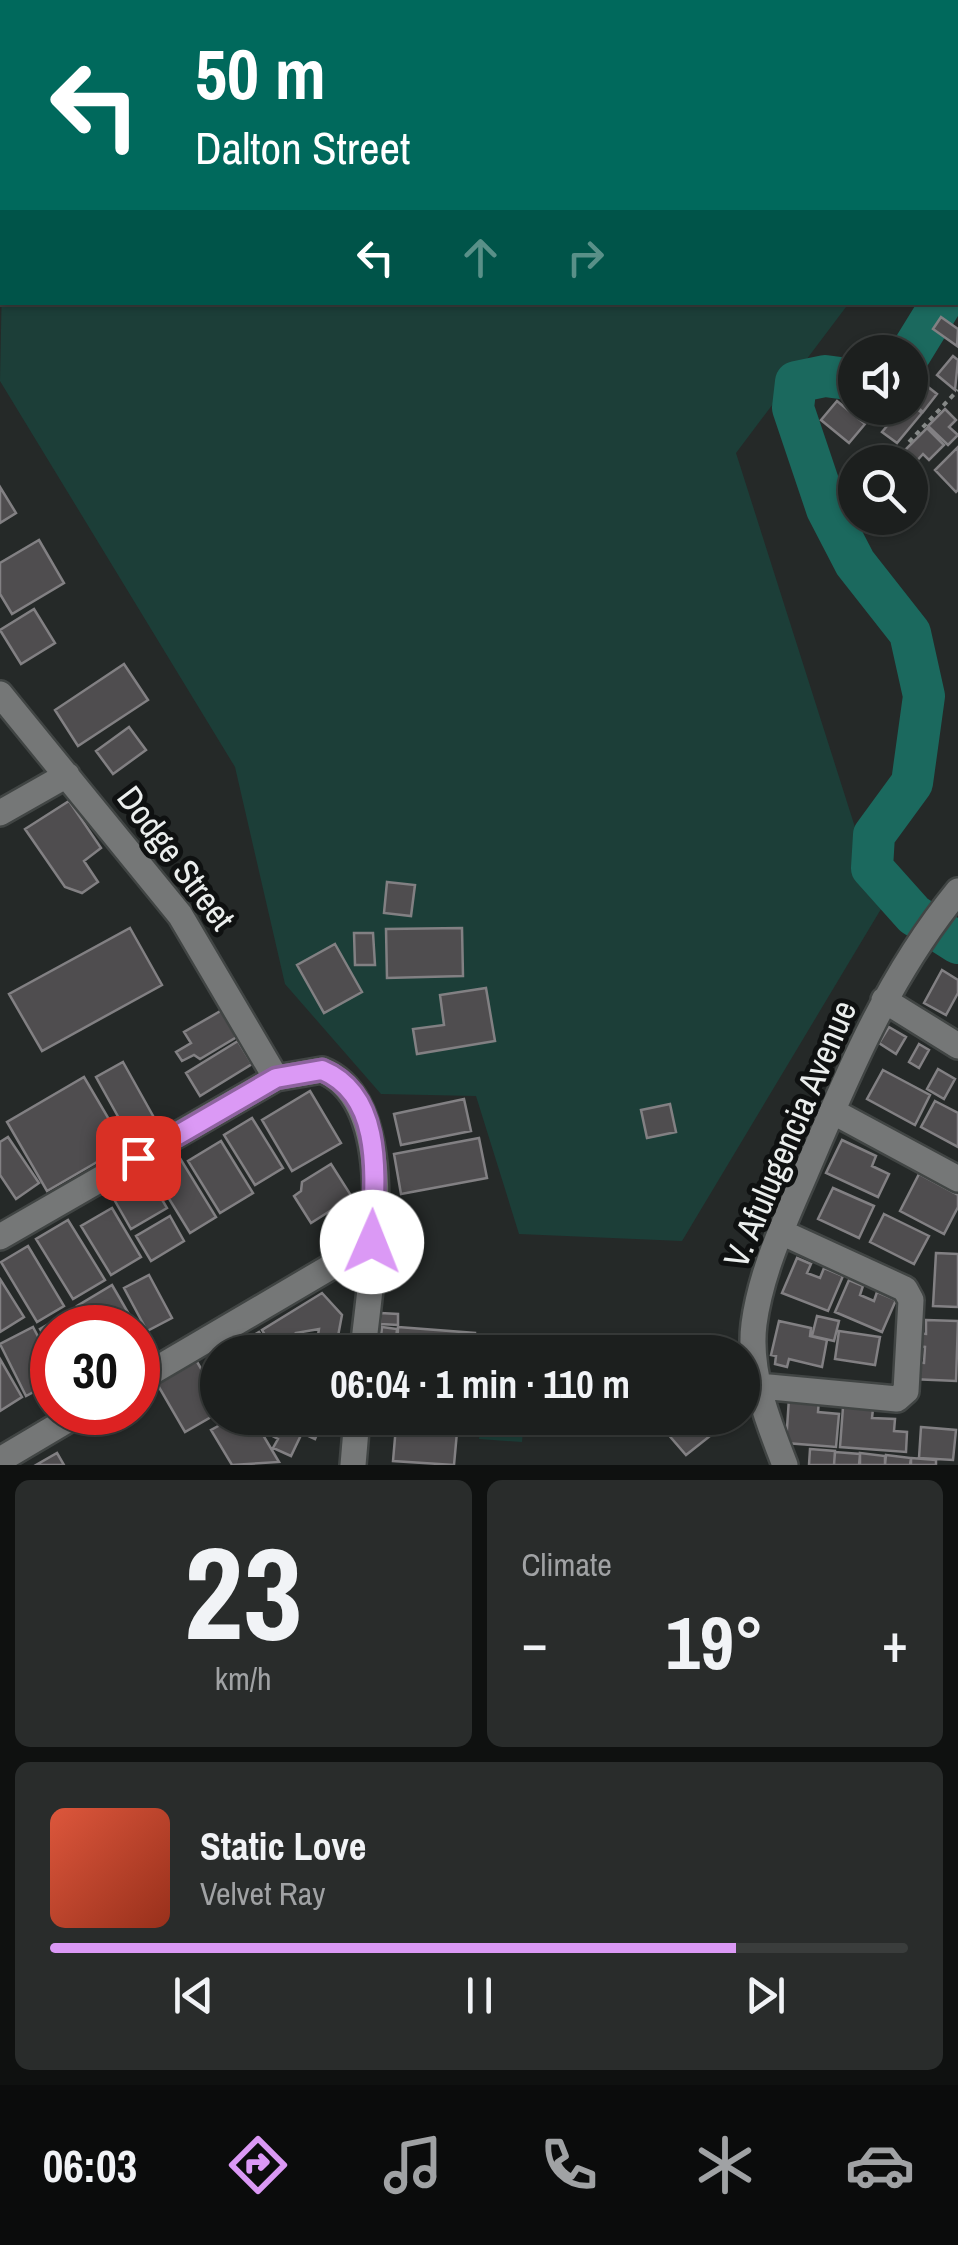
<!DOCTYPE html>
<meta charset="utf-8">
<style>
:root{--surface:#1c1f1e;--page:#292c2b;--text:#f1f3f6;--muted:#a0a2a4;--line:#3a3d3c;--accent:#db99f5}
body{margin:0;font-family:"Archivo Narrow",sans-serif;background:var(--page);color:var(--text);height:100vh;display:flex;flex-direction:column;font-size:38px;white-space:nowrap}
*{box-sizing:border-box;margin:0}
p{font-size:32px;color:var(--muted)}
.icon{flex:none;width:55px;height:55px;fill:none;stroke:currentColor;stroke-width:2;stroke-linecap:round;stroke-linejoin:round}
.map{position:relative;height:1465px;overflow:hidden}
.panel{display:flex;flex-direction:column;gap:15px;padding:15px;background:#0f1110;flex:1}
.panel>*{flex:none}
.guide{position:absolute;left:0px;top:0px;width:960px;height:305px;box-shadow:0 2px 8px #0004,0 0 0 2px var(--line);background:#00695c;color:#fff;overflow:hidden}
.fabs{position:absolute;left:838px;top:335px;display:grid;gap:20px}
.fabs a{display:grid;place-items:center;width:90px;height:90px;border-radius:50%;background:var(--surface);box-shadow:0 2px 8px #0004,0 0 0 2px var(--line);font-size:50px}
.speed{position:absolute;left:30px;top:1305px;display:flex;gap:20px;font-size:50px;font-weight:700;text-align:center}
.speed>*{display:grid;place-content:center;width:130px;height:130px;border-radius:50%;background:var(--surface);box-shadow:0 2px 8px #0004,0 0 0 2px var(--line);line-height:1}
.speed .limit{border:15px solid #d22;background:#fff;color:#111}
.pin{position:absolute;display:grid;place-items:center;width:85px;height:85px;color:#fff;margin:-42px;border-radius:20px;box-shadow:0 5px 15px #0006}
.me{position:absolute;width:110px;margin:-55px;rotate:1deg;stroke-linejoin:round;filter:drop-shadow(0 0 8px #0008)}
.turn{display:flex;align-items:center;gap:35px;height:210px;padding:0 30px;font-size:45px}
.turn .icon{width:130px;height:130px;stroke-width:2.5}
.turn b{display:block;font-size:70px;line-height:85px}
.lanes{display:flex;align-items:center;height:95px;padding:0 30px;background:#0003;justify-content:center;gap:50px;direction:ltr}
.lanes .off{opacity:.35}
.big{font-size:75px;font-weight:800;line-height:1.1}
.panel .card{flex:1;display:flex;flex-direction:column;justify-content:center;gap:15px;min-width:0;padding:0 35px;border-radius:15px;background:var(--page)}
.panel .dial{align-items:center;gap:0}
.dial b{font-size:130px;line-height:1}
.song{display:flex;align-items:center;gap:30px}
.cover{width:120px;height:120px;border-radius:15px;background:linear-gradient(135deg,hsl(10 70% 55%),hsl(10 70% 35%))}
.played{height:10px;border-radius:5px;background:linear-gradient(90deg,var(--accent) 80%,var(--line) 80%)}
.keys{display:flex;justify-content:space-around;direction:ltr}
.heat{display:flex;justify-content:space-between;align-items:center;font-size:55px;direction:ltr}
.panel .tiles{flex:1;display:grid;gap:15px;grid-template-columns:1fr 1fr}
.card:last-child{grid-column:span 2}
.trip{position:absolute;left:200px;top:1335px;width:560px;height:100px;border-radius:50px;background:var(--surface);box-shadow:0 2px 8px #0004,0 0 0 2px var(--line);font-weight:800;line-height:100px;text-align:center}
.tab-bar{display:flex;height:160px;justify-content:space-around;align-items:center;background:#0b0c0c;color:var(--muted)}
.tab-bar .icon{width:70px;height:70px}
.tab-bar .selected{color:var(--accent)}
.tab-bar b{font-size:45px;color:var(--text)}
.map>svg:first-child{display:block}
.green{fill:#1c3e38}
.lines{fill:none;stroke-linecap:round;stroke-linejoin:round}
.river{stroke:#1b695e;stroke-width:42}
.building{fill:#4f4d4f;stroke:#828083;stroke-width:2.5}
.minor-casing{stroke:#414544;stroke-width:30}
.path{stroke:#868988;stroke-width:4;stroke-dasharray:5 5;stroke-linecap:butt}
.minor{stroke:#757777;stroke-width:25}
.route-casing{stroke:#8e639f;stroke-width:25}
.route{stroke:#db99f5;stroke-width:18}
.labels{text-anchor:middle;stroke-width:10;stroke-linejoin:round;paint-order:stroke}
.street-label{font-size:35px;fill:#ebeeed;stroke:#0f1111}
</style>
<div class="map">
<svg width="958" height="1465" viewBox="0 0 958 1465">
<rect width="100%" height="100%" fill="#252928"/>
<path class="green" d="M332,0H958V138V2H329Z
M2,280V302L849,303L736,453L881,909L682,1241L519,1234L476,1096L381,1094L285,984L235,767L0,381Z
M481,1418H524L522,1442L479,1439Z"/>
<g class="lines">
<path class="river" d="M958,263V262
M910,354L942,302
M855,380L825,376L796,382L793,408L827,509L855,563L910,633L924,696L912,783L874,835L872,868L914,915L958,943"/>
</g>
<path class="building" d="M941,317L958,329L957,346L933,329Z
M953,356L958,360L955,390L937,375Z
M918,379L937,394L923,412L910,401V388Z
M837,401L865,424L849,443L821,420Z
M910,403L922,413L897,443L882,432L892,420L883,413L887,408H910Z
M859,408H881L869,423L855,412Z
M945,409L956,420L949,427L958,435L948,445L928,426Z
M927,428L944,445L929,460L923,454L913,465L902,453Z
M958,447V490L956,492L935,470Z
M0,487L16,513L0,523Z
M873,518H899L902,524L880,534Z
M39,540L64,583L12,614L0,594V563Z
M34,609L55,643L21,664L0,630Z
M124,664L148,700L78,746L55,710Z
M129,727L146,750L113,774L96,751Z
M69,801L101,848L84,861L98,882L82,893L65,887L25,829Z
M387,882L415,885L411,916L384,913Z
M130,928L162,985L42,1051L9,994Z
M462,928L463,976L387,978L386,929Z
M354,933H373L375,965H355Z
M335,944L362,992L324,1013L297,965Z
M942,970L958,980V993L946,1015L924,1003Z
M486,988L495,1041L417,1054L413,1029L444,1025L440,995Z
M224,1009L240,1035L200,1059L194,1055L182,1061L176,1052L191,1043L184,1032Z
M889,1027L906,1037L896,1054L879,1043Z
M238,1041L252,1064L200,1096L186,1073Z
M919,1044L929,1050L919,1068L909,1062Z
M123,1062L157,1123L130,1138L96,1077Z
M938,1069L955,1079L944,1099L927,1089Z
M883,1070L930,1095L915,1125L867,1099Z
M84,1077L110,1121L102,1126L116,1151L47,1191L7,1122Z
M310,1091L341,1143L292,1171L262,1120Z
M464,1099L471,1131L401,1145L394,1114Z
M935,1101L958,1113V1147L921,1127Z
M670,1104L676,1132L647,1138L641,1110Z
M252,1118L283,1168L255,1185L224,1135Z
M8,1137L39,1183L16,1199L0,1175V1142Z
M479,1138L487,1178L401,1194L394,1154Z
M842,1140L876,1156L872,1166L889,1174L878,1197L826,1173Z
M221,1141L253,1193L220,1213L188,1161Z
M178,1155L216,1217L190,1233L152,1171Z
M331,1164L352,1197L311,1223L294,1196L301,1191L302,1182Z
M147,1174L167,1208L131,1229L111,1194Z
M919,1174L958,1195V1207L944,1234L900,1211Z
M833,1188L874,1206L859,1238L818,1219Z
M112,1208L141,1257L111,1275L81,1226Z
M884,1214L929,1236L914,1264L870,1242Z
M170,1216L184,1241L151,1261L136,1236Z
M68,1220L105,1280L73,1299L36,1239Z
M28,1246L64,1306L37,1322L1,1262Z
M936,1253L958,1254V1307L933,1306Z
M797,1258L811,1264L807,1273L820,1278L824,1268L843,1276L828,1311L782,1293Z
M149,1275L172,1318L147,1331L124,1288Z
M0,1279L24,1317L0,1332Z
M849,1280L863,1286L860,1295L874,1301L877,1292L896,1300L882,1332L835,1312Z
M112,1285L137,1328H90L77,1306Z
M322,1293L342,1315L335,1352H315L319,1329L296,1333L302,1352H275L262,1330Z
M68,1313L77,1328H52V1350L40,1329Z
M380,1313L398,1314V1325L380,1324Z
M817,1316L839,1321L834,1341L812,1336Z
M926,1320L958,1321L956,1381L911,1379L912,1362L924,1363L925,1347L914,1346L915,1333L926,1334Z
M779,1321L811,1328L810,1336L827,1340L822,1367L789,1359L787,1367L775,1364L776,1356L771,1355Z
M33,1327L52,1363V1382L26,1396L0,1344Z
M382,1327L397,1329L395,1349L380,1347Z
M398,1327L475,1333L474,1352H397Z
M839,1331L880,1337L875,1365L835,1359Z
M259,1332L268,1347L259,1352H232L240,1348L238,1344Z
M0,1359L22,1397L0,1411Z
M196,1360L218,1398V1413L185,1432L156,1382Z
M789,1398L819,1400L818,1412L839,1414L836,1447L786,1443Z
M843,1407L873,1409L872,1418L895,1419L894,1431L907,1432L906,1452L840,1447Z
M233,1418H253L279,1462L232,1465L211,1430Z
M269,1418H324L315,1439L302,1433L291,1456L273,1448L278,1439L263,1431Z
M371,1418H467V1427Z
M654,1418H726L729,1421L686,1455Z
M396,1426L457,1432L454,1465L393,1461Z
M921,1427L956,1430L953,1460L919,1458Z
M810,1449L835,1451L834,1465H809Z
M835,1452L860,1454L859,1465H834Z
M57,1453L64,1465H36Z
M860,1453L885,1456V1465H860Z
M886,1455L911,1458L910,1465H885Z
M911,1458L936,1460V1465H911Z"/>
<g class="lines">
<g class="minor-casing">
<path id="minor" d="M174,2L177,0
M637,2L640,0
M0,148L2,146
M0,694L180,915L276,1078
M0,813L67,775
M884,1000L958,1046
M832,1111L958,1179
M0,1237L276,1078L322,1070C405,1104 369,1281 363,1352
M138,1380L373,1242
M759,1386L897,1399L906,1391L911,1300L905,1289L781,1232
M0,1460L81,1412
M353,1465L357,1418
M785,1465C768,1422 748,1371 754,1324C761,1271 785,1221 806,1172C848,1073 889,975 958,891"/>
</g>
<path class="path" d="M909,442L958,390"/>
<use href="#minor" class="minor"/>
</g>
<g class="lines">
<g class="route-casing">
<path id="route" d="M138,1158L276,1078L322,1070C387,1097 374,1185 372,1242"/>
</g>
<use href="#route" class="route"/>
</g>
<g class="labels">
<g class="street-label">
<text transform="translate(176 858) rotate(53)" y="12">Dodge Street</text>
<text transform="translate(790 1134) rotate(-67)" y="12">V. Afulugencia Avenue</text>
</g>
</g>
</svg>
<div class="fabs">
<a><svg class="icon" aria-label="sound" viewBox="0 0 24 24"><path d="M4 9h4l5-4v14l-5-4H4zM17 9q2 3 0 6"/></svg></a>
<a><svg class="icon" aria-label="search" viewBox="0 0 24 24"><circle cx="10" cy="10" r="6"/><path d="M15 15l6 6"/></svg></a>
</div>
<div class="speed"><div class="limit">30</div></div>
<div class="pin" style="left:138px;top:1158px;background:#d93025"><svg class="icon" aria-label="arrive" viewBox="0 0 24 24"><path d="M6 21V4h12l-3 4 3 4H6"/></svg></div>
<svg class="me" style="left:372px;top:1242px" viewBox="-20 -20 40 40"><circle r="19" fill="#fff"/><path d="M0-13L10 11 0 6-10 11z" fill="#db99f5"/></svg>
<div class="trip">06:04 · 1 min · 110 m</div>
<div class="guide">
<div class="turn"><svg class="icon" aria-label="left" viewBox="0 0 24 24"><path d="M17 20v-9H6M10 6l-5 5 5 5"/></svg><div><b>50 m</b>Dalton Street</div></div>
<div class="lanes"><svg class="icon" aria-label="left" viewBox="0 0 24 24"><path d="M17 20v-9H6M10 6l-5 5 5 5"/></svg><svg class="icon off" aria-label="ahead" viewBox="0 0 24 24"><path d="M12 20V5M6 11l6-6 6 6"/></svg><svg class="icon off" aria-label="right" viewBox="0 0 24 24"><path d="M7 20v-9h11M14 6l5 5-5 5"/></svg></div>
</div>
</div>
<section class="panel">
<div class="tiles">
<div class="card dial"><b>23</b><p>km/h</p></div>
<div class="card"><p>Climate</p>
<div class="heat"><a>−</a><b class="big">19°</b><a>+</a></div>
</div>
<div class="card">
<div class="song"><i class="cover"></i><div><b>Static Love</b><p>Velvet Ray</p></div></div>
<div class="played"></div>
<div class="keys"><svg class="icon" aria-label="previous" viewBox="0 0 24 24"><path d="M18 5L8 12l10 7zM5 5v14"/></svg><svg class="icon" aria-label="pause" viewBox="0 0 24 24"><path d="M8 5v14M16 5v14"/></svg><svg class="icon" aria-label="next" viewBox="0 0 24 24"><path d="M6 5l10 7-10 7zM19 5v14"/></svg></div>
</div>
</div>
</section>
<nav class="tab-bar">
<b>06:03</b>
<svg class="icon selected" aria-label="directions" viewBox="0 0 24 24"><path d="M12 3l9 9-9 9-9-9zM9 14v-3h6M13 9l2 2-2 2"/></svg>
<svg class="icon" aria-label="music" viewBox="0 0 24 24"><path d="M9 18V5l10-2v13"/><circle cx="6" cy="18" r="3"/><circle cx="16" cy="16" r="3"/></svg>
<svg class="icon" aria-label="phone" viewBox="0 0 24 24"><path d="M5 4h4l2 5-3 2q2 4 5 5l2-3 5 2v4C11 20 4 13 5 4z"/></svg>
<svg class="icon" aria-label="climate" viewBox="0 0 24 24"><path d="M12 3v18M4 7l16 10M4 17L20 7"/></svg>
<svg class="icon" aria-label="car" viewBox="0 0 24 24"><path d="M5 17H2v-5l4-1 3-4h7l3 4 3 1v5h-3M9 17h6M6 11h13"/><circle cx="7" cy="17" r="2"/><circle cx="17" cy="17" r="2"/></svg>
</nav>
